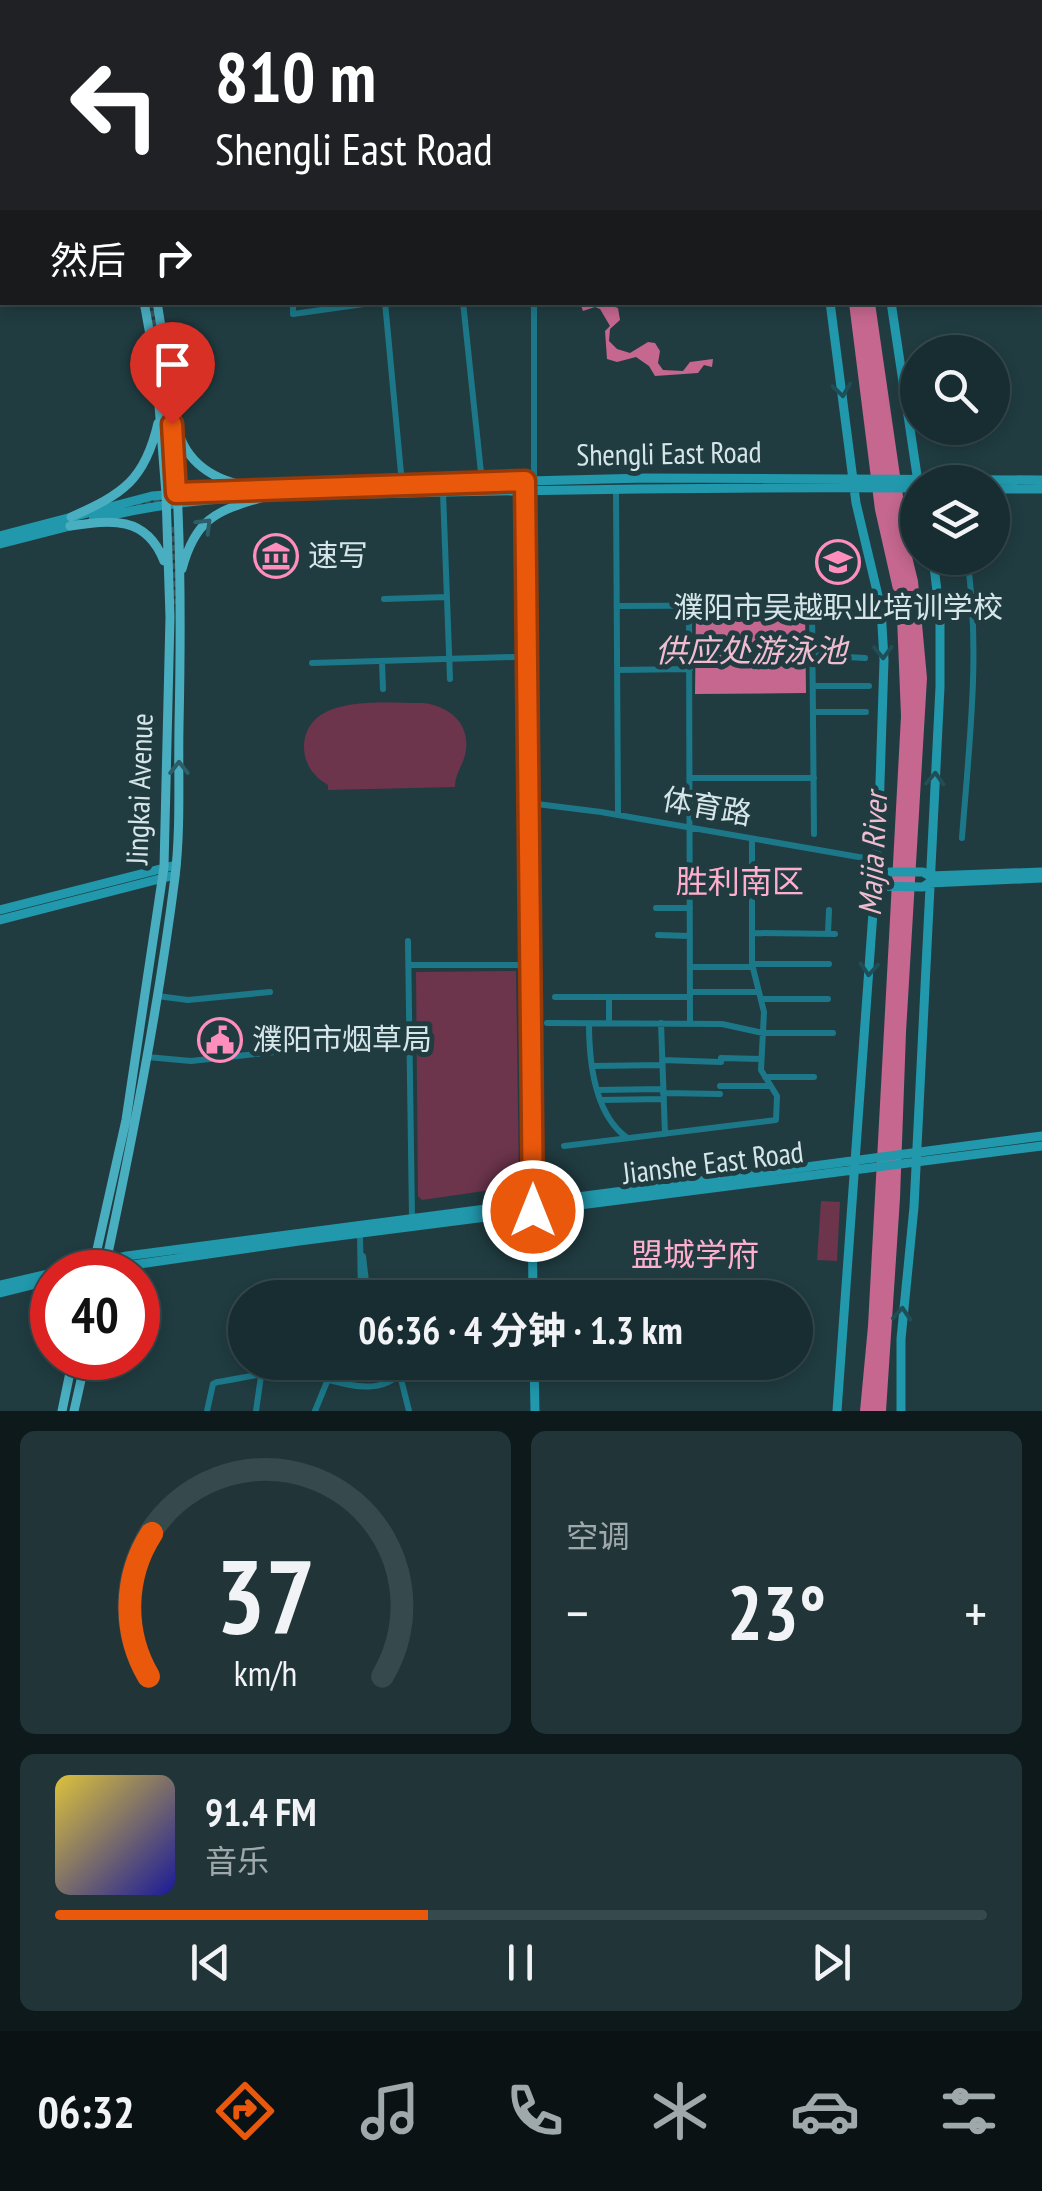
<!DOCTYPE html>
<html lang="zh">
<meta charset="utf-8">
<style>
:root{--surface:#182d31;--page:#213539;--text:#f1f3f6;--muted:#9fa8ab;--line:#36494d;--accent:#ea580c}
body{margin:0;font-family:"PT Sans Narrow","Noto Sans SC",sans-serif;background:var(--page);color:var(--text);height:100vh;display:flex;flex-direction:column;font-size:38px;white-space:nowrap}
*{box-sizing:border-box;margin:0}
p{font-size:32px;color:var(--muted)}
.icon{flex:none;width:55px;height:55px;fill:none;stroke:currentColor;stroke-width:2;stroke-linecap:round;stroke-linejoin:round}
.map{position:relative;height:1411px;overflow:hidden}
.sheet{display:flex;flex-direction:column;gap:20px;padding:20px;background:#0d191b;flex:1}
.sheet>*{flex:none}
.banner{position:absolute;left:0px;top:0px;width:1042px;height:305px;box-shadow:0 5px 15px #0003,0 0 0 2px var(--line);background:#202124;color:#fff;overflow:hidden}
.fabs{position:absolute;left:900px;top:335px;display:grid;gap:20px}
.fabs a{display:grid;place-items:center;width:110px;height:110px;border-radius:50%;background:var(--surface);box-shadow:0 5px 15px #0003,0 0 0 2px var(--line);font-size:50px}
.speed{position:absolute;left:30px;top:1250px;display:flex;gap:20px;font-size:50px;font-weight:700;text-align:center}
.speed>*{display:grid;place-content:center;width:130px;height:130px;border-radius:50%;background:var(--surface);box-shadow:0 5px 15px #0003,0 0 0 2px var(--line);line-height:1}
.speed .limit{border:15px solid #d22;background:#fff;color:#111}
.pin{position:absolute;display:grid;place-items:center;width:85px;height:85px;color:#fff;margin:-102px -42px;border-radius:50% 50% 50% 0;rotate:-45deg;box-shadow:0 0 10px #0007}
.pin .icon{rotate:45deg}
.me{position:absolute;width:110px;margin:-55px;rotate:0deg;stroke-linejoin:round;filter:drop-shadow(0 0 8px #0008)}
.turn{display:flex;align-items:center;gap:35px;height:210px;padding:0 50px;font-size:45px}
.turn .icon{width:130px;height:130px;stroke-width:2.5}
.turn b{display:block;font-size:70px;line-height:85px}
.then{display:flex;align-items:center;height:95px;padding:0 50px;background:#0003;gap:20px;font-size:38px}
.big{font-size:75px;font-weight:700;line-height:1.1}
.sheet .card{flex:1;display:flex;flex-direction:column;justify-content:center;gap:15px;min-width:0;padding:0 35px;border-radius:15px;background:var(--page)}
.sheet .dial{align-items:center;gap:0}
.dial svg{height:260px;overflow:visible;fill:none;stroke:var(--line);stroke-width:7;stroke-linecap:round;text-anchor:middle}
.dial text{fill:var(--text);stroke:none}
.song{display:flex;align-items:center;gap:30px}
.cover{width:120px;height:120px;border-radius:15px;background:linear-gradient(135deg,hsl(50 70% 55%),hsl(240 70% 35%))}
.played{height:10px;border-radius:5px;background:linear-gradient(90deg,var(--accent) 40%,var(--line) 40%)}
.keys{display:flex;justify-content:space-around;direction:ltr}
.heat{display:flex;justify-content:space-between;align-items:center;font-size:55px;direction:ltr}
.sheet .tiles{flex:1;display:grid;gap:20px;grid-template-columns:1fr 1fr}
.card:last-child{grid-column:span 2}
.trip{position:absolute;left:228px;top:1280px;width:585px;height:100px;border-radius:50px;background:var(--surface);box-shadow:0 5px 15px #0003,0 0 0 2px var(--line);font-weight:700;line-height:100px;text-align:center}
.dock{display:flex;height:160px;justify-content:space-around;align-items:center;background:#0a1214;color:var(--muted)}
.dock .icon{width:70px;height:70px}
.dock .current{color:var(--accent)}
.dock b{font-size:45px;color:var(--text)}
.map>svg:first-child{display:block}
.green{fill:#6c354c}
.water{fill:#c5678f}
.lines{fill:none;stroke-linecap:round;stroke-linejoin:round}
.street-tunnel{stroke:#3b555a;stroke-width:6;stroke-dasharray:6 3;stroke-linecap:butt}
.street{stroke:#1c7888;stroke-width:6}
.secondary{stroke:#2198ac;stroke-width:9}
.primary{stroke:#4aaec1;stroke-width:9}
.oneway{stroke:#204e56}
.oneway2{stroke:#2d5e67}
.route-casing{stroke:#983908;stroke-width:25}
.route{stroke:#ea580c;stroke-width:18}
.labels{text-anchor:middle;stroke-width:10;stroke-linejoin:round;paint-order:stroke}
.street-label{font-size:30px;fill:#d5e5e8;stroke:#203c41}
.poi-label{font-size:30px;fill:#d5e5e8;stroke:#203c41;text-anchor:start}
.water-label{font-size:32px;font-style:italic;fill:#f0bdd0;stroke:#203c41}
.neighbourhood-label{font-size:32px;fill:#ffafce;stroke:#203c41}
</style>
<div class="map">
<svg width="1042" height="1411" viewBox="0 0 1042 1411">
<rect width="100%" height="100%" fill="#203c41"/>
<path class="green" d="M424,703C451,707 472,725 465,755C462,767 455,774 455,787L328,790V785C314,777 304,764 304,747C306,692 386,704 424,703Z
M516,971L519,1179L512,1187L422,1200L418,1196L416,972Z
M821,1201L840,1202L837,1261L817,1260Z
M339,1363V1362L400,1363C383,1385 364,1383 338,1378L335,1372Z"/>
<path class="water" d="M580,303H603L618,308L620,320L610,329L609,341L617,349L630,353L648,342L655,343L660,351L658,363L663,370L683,371L690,362L713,359L712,367L704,365L698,373L655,376L649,366L636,357L617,362L607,359L605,331L610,326L600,309L595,307L583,311Z
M849,303H875L905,510L901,511L918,581L927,678L906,1032L900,1198L886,1411H860L868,1326L901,716L897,617L899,616L875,510Z
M805,608L806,693L695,694L696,610Z"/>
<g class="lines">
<path class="street-tunnel" d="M150,302L162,369L169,480
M110,512L166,499
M171,527L176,604"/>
<path class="street" d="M0,59L2,58
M0,160L2,159
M0,184H2
M0,238L2,237
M1040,272H1042
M293,302V314L378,302
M385,302L402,484
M463,302L482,482
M534,481V302
M616,489L618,815
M443,492L450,679
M384,599L447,597
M689,605L690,1023
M617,606L812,605L814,834
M812,655L865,658
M382,661L383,689
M312,663L513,657
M617,670L690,669
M813,686H869
M813,712H866
M690,778H814
M529,803L601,812L876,860
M962,838C969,745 981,650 967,558
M656,908H690
M752,933L835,934
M828,933L829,910
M658,935L690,936
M408,941L412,1217
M752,964H829
M409,965H531
M690,967H752
M690,992H759
M157,996L188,1000L270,992
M555,997H690
M609,997V1023
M761,999H828
M547,1023L722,1024L763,1033H833
M589,1023C589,1060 594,1113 626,1137
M661,1023L665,1134
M147,1057L191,1061L292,1050
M721,1058L761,1059
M662,1060L721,1062
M593,1066L662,1065
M765,1077H814
M720,1086H768
M598,1090L663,1089
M663,1093L720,1094
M600,1100L664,1099
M564,1146L776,1120L777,1096L761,1070L764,1012L752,964V839
M360,1233L361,1298
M363,1256L368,1298
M462,1287L463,1298
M426,1291L427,1298
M258,1298L262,1291L341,1282
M400,1375L409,1411
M207,1411L213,1384L217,1382C239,1379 264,1372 287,1372C328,1373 381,1410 409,1362
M256,1411L263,1362
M315,1411L335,1362"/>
<path class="secondary" d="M790,0L791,2
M850,0V2
M1040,179H1042
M830,302L856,503L881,608L884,660L878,843L837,1411
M891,302L918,482
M525,484L533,1298
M992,489H1042
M93,520C195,492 303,496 409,493C579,489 748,487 918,488
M0,536L152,496L261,488L646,478L1042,480
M0,544L78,524
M875,872H923L930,876
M930,876L1042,872
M929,883L1042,878
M874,886L923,887L929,883
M0,910L176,865
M0,920L175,875
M84,1272L299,1241L1042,1146
M0,1285L127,1256L1042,1136
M0,1293L52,1280
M534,1362L535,1411
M901,1411V1339L914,1207L940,687V616L933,558"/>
<path class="primary" d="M66,0V2
M77,0L78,2
M177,427C187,468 222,484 261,488
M71,517C123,494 145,480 158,423
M70,526C111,520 146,515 164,561
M182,569C195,520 215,511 261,498
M92,1272L126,1120L164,867L170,617L166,494L156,368L144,302
M104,1272C132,1141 158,1010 175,877C181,827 178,776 179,726C182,585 181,442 157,302
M62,1411L73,1358
M74,1411L86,1358"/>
</g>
<defs><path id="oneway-chevron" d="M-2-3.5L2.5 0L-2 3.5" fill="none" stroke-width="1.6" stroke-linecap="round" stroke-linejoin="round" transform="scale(2.5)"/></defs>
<g class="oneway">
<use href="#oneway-chevron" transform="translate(842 390) rotate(82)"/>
<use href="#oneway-chevron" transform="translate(883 652) rotate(89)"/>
<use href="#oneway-chevron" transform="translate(935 779) rotate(-87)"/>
<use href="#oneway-chevron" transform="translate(869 969) rotate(94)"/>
<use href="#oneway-chevron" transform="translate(902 1314) rotate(-86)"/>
</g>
<g class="oneway2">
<use href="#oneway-chevron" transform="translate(205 525) rotate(-45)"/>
<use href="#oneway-chevron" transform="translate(179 768) rotate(-90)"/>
</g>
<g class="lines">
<g class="route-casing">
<path id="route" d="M172,424L176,493L525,481L533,1211"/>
</g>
<use href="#route" class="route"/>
</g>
<defs>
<g id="museum-ring" transform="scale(2.25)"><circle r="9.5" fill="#203c41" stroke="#fe8ebc" stroke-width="1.5"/><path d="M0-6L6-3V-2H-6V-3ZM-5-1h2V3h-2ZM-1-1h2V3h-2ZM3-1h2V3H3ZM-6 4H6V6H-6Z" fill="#fe8ebc"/></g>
<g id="university-ring" transform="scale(2.25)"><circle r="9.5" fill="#203c41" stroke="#fe8ebc" stroke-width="1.5"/><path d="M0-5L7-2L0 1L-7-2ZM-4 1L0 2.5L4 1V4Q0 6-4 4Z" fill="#fe8ebc"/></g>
<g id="civic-ring" transform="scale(2.25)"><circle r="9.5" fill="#203c41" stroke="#fe8ebc" stroke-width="1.5"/><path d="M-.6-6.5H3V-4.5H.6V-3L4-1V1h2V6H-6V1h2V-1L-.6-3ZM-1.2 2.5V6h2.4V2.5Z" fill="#fe8ebc"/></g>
</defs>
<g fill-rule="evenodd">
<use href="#museum-ring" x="276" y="556"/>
<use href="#university-ring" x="838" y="562"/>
<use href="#civic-ring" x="220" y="1040"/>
</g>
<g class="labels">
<g class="street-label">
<text transform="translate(669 454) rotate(-1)" y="10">Shengli East Road</text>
<text transform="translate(140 789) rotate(-88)" y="10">Jingkai Avenue</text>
<text transform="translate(707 807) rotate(10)" y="10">体育路</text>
<text transform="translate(713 1163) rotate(-7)" y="10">Jianshe East Road</text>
</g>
<g class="poi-label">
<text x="308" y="566">速写</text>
<text x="838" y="618" text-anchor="middle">濮阳市吴越职业培训学校</text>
<text x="252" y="1050">濮阳市烟草局</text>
</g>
<g class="water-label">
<text x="751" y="662">供应处游泳池</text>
<text transform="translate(873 854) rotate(-87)" y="11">Majia River</text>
</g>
<g class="neighbourhood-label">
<text x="740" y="893">胜利南区</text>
<text x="695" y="1266">盟城学府</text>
</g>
</g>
</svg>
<div class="fabs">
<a><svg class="icon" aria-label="search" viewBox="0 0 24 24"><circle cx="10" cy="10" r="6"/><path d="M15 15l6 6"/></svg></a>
<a><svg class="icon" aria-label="layers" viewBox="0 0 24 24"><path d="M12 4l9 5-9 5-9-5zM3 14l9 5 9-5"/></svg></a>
</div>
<div class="speed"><div class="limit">40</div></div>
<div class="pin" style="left:172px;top:424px;background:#d93025"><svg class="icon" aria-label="arrive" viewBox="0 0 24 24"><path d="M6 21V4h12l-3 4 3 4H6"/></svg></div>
<svg class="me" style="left:533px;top:1211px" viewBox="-20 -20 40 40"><circle r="17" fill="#ea580c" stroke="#fff" stroke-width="3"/><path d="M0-11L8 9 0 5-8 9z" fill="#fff"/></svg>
<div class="trip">06:36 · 4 分钟 · 1.3 km</div>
<div class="banner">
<div class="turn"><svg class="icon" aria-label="left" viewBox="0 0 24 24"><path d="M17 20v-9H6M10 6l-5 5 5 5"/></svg><div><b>810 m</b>Shengli East Road</div></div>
<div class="then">然后<svg class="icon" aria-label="right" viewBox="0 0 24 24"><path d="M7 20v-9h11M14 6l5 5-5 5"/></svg></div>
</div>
</div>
<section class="sheet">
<div class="tiles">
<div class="card dial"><svg viewBox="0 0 100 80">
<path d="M14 69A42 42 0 1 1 86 69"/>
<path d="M14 69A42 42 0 0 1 15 25" stroke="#ea580c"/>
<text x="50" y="56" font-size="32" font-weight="700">37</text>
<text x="50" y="72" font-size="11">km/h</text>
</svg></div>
<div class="card"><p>空调</p>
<div class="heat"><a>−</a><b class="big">23°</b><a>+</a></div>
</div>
<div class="card">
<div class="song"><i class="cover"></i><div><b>91.4 FM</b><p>音乐</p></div></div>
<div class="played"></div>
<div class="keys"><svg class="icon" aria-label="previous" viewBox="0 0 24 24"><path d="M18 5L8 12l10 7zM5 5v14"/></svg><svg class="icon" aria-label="pause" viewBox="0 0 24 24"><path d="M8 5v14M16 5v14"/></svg><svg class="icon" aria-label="next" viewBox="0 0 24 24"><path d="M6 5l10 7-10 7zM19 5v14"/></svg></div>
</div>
</div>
</section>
<nav class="dock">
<b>06:32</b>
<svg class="icon current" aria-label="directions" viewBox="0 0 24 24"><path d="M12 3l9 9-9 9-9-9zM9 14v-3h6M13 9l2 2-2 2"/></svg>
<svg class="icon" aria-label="music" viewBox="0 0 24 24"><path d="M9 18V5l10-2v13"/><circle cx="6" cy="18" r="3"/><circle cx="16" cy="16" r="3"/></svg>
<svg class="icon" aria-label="phone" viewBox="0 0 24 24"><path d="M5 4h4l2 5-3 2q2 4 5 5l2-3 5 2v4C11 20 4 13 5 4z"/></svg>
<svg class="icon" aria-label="climate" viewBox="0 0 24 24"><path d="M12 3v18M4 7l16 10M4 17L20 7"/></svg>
<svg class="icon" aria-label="car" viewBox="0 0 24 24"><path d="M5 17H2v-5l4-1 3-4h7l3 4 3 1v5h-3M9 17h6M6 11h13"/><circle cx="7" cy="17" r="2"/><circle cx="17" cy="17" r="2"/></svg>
<svg class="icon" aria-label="filters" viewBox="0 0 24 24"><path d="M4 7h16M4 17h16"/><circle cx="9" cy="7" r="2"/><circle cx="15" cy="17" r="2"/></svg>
</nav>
